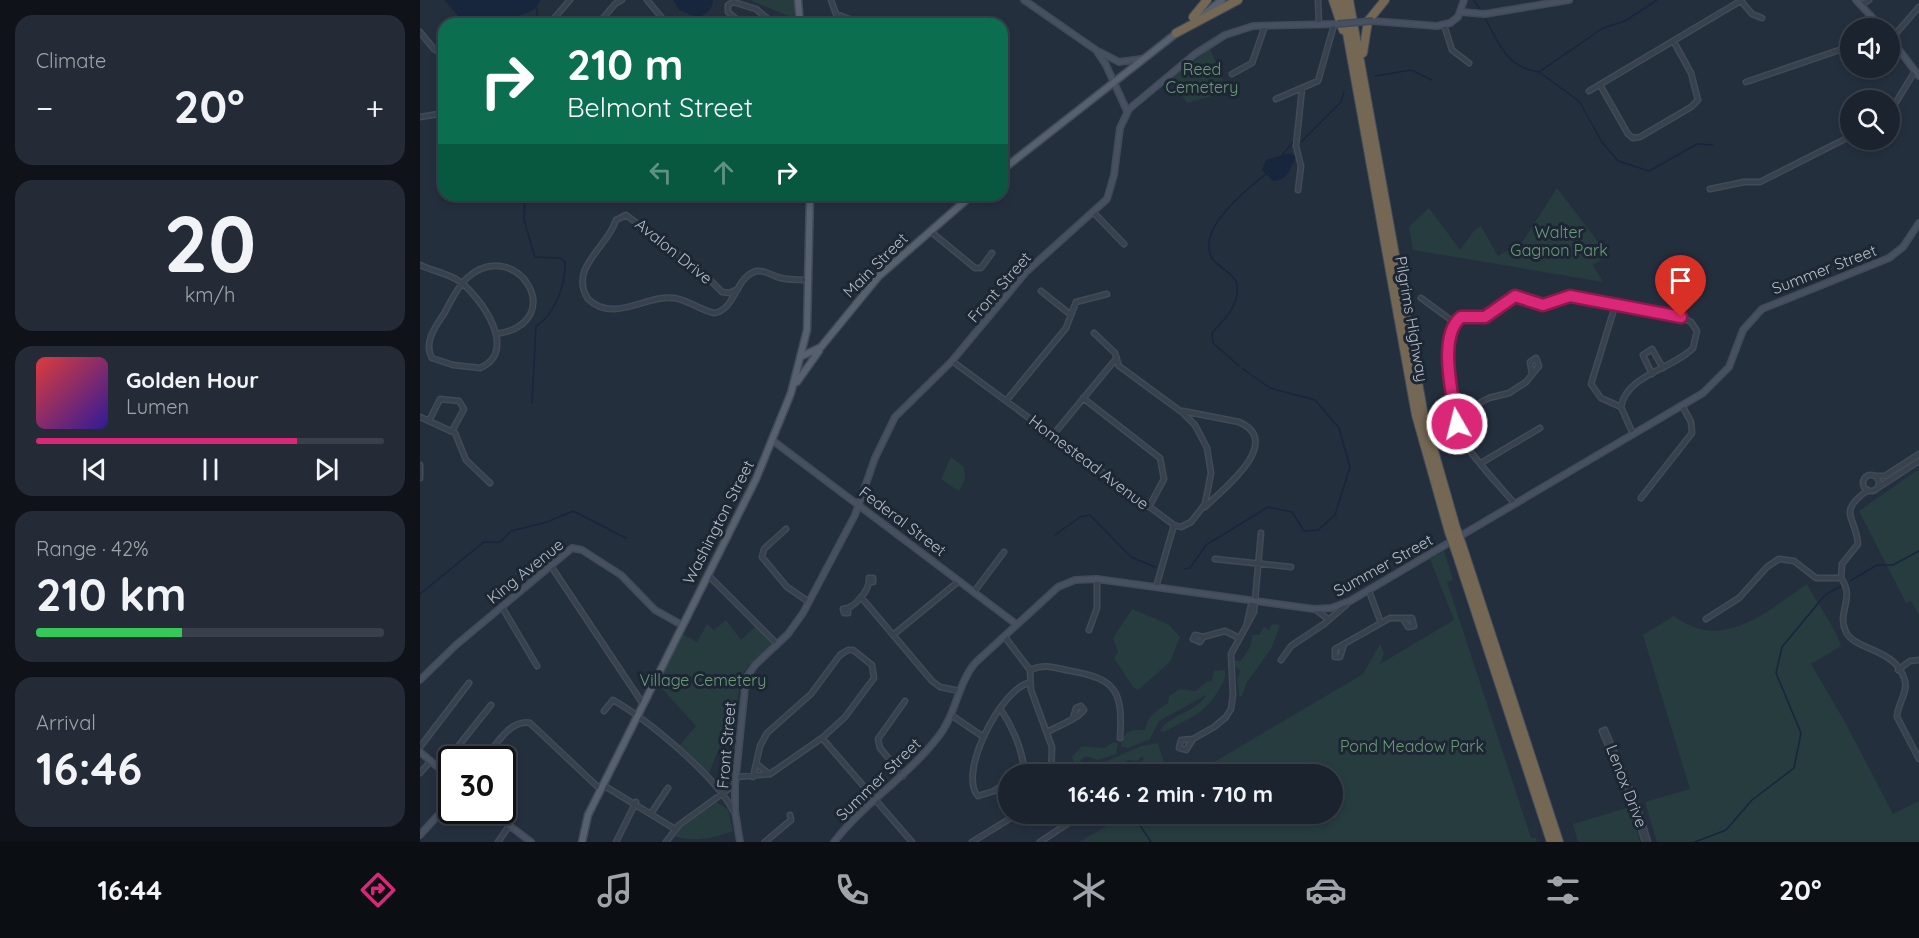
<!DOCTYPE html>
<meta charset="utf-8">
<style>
:root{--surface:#1b232e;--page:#242b36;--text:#f1f3f6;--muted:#a0a4aa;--line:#39404a;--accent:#db2777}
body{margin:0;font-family:Quicksand,sans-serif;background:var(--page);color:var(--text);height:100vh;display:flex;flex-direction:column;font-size:22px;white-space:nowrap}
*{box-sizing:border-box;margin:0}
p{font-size:20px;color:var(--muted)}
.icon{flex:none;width:33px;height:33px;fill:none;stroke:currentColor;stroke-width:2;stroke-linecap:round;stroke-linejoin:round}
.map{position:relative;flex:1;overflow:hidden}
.side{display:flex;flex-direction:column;gap:15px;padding:15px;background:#0f1319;width:420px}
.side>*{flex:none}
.top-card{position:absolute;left:18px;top:18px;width:570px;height:183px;border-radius:18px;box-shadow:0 3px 9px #0003,0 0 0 2px var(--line);background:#0b6e4f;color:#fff;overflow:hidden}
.buttons{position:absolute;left:1420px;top:18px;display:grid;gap:12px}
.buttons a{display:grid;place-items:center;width:60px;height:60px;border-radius:50%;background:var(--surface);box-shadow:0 3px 9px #0003,0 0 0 2px var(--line);font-size:30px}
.speed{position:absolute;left:18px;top:746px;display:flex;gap:12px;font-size:30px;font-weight:700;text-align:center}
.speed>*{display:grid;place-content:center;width:78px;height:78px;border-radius:50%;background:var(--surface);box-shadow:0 3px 9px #0003,0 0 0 2px var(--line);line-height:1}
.speed .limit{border:3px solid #111;border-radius:9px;background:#fff;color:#111}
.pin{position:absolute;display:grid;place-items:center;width:51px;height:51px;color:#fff;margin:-62px -26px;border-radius:50% 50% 50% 0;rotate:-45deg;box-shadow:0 0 6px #0007}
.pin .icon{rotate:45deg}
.me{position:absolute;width:66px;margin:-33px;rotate:352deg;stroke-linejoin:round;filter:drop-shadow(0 0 4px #0008)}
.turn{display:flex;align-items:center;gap:21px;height:126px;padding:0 30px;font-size:27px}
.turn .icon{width:78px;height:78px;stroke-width:2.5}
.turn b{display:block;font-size:42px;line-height:51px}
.lanes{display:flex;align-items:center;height:57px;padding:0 30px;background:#0003;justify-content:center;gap:30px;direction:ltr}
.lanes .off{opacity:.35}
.big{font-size:45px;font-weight:800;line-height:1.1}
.side .tile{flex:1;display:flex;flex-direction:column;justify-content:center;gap:9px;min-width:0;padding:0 21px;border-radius:18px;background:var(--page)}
.side .dial{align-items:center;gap:0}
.dial b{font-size:78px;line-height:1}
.song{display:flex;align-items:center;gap:18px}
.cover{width:72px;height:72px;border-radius:9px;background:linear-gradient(135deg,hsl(0 70% 55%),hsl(250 70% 35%))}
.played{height:6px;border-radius:3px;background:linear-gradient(90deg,var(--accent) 75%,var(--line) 75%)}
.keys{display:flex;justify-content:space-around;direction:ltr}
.heat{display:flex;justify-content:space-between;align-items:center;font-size:33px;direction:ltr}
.charge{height:9px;border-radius:4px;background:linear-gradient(90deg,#34c759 42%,var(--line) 0)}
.trip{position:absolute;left:578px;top:764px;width:345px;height:60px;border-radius:30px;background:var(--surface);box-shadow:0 3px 9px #0003,0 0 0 2px var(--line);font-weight:800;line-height:60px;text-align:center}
.dock{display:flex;height:96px;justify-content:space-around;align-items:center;background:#0b0e12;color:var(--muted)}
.dock .icon{width:42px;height:42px}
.dock .selected{color:var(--accent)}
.dock b{font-size:27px;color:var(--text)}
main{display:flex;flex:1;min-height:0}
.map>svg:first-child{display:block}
.green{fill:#263c3f}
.water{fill:#17263c}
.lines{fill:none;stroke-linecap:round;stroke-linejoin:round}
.stream{stroke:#17263c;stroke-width:1.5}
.street-casing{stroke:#414a57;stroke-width:7}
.secondary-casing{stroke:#414a57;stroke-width:8}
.primary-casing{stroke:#414a57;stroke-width:9}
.highway-casing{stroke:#434c59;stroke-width:10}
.street{stroke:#38414e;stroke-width:4}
.secondary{stroke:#465061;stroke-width:5}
.primary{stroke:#56606e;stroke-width:6}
.highway{stroke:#746855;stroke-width:8}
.secondary-bridge-casing{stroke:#414a57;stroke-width:8;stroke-linecap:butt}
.highway-bridge-casing{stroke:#434c59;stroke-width:10;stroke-linecap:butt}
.secondary-bridge{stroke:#465061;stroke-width:5}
.highway-bridge{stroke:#746855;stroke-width:8}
.route-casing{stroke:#8e194d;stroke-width:15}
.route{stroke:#db2777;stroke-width:10}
.labels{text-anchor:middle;stroke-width:6;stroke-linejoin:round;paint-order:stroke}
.park-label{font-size:16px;fill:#6b9a76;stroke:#1d2633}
.street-label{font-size:16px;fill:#b4bcc9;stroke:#1d2633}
</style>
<main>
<section class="side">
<div class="tile"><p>Climate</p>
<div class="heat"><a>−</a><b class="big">20°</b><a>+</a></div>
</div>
<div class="tile dial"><b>20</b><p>km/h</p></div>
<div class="tile">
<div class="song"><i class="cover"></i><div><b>Golden Hour</b><p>Lumen</p></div></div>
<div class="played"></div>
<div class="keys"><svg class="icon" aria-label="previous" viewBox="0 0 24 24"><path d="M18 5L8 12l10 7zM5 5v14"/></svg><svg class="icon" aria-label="pause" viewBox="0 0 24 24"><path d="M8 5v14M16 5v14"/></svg><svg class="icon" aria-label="next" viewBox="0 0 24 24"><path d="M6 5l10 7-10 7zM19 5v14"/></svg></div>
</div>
<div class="tile"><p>Range · 42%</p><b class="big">210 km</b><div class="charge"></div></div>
<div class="tile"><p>Arrival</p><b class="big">16:46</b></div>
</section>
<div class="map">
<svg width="1499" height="842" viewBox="0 0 1499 842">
<rect width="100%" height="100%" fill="#242f3e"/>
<path class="green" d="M330,0H374L375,19Z
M790,48L807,92L767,103L751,79Z
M1137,188L1188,255L1173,265L1183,282L993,250L989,227L1009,208L1040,250L1054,231L1061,226L1078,256L1103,241Z
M531,457L544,467L545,479L539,491L521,479Z
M1499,469V615L1491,601L1486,603L1439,511Z
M1024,551L1033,580L1027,582L1111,838H1116L1117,842H659L700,818L696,813H912V774H774L943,674L960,644L964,653L960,664L1034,620L1010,559Z
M1387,584C1399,607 1412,621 1421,646L1391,664L1425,722L1473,814L1499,801V842H1237L1225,802L1270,789L1223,635L1254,616C1303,653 1346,612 1387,584Z
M712,609L748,624L760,637L750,662L718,690L713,687L694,658L698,652L693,638Z
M306,620L321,640L336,626L353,645C343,653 332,660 325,671C315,688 317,727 315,747L300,746L289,773L259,746L276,726L238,684L262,634L277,642L287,624L294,630Z
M852,624L860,625L851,649L827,682L822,696H819L817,679L820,671L814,665L815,660L820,661C827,653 832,646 832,635H839L844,627L849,630Z
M805,670C806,678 804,681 800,688C785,715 769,718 744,732L740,731C750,714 777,712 786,695L739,721L730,739L709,748L702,747L701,741C707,729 714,730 725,730C729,714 735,712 748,703L749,696L760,689L776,691L787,681L791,682L794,671Z
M694,742L698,743L696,754L678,760L665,756L660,762L654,764L652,757L662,746L684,748Z
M738,743L744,763L739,774H709L724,759L722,756L717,761L708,760L700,766L701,774H675V768L680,764L721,746Z
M296,802L308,809L313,831C292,839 275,842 253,836L261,825Z
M1210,807L1220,842H1158L1153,824Z"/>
<path class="water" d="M24,0H121L114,10L93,18L91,24H50L43,21Z
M253,0H293C293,10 286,13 278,18L259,10Z
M870,153L876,157C870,168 869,180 853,181L842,170L846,160Z"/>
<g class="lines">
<path class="stream" d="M1054,0L1061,11
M117,8V17L121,24
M1065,18C1080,45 1086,67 1119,72L1183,28L1205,21L1237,0
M1119,72L1159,101L1182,142L1198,161L1229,171L1277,144L1293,145
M955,76L991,70L1012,80
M881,142L921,102L924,92
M862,155L873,142
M105,195L104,220L115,257L140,258L145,262C146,283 135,315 116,326L112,403
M819,366L793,343L792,333C804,320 820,305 817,285C816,274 798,268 792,258C775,230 827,189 846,174
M635,535L660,517L670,515L711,557L735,567
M765,569L770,568L786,545L848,507L872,512L884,531L898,530L915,515L930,467L919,428L895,400L850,388L823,369
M1430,581L1457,565H1473L1499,551
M0,594L64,542H80L91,531L127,522L153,511L206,538
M712,813L731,842
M1275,842L1306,830L1332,800L1374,768L1381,733L1356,673L1362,647L1405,595L1423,585"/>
<g class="street-casing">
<path id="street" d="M227,0L247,24
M411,0L416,14L432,20
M898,0L899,24
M1321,1L1332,14L1342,18
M1441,5L1449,0
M184,17L192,24
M129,24L150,0
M178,24L195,4L202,0
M322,24L308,12V5L313,2L336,9L354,24
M1024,25L1032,50L1049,63
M0,32L14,49L24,56
M1471,39L1499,7
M812,74L832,63L845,26
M1326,82L1431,46
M1180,85L1208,134L1213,138L1220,137L1271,107L1278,100L1271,73L1254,42
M1169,91L1322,0
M856,99L898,81L914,25
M1470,112L1495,71
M0,117L24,113
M1290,189L1324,182H1340L1431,136
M878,190L881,166L876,146L882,89
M674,213L704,244
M510,231L555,268H561L572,253
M0,265C12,271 28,273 39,281C60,296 100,351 60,368L33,365L12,358C3,342 16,326 25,312C31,301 37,287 47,278C97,234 151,323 76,334
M318,289L310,293L302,292L283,273L206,215L196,220C188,247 148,268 168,299C194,324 227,294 254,298C268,300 280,310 294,313C316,310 315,276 337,271C344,270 349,274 355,276C365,281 378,279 389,280
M621,291L651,315
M1001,298L1035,323
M1195,306L1171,384L1181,398L1201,407
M674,333L695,353L699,366L763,413L775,425L787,448L791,473L785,504L771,522L761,527L754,525
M532,361L754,525L736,587
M1232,374L1223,355L1232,349L1243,368
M663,398L740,458L744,479L729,507
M586,401L646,328L656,302L687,294
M763,411L819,422C865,442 802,490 785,507
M1036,415L1069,398L1089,393L1106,382L1119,366L1116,358L1110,362L1112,374
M0,417L35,433L46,460L70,483
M9,421L20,399L39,401L44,409L32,431
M633,435L695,360
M1061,463L1120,428
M0,465V478
M1443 483a8 8 0 1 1 16 0a8 8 0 1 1-16 0Z
M1455,476H1465L1499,454
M1456,489L1499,461
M1221,498L1272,433L1271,422L1262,405
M1095,504C1078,484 1058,464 1044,442C1031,419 1018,335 1041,317H1065L1095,296L1123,305L1150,296L1261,317L1271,322L1277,331L1273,348C1253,369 1206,375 1201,407L1213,434
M366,529L344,549L342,557L367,587L389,602
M795,559L871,567
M131,566L223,704
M288,575L357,644
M1421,578C1436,599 1416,612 1426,632C1435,651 1477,648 1485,681C1488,693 1477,705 1477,717L1499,759
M1421,578L1422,564L1438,544C1436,516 1416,513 1448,490
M949,591L961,623
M554,592L584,552
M441,597L512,681L520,687L540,691
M82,607L117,666
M428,609V613H424L423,609C435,608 450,590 449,578H453V582H449
M896,610L908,619
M1286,619L1319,598L1347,567L1359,559L1374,561L1396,578H1421
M827,623L832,601
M669,630L677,608V579
M473,635L539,581
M584,636L610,670L611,690L632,747L631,774
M783,637L780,642L773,639L775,635L783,637L805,631L819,638
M924,645L920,657H915V649L970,618H992L994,626L988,627L983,619
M861,660L871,646L904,624L927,604
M610,670C625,663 635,668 651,671C697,679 703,692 700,738
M1478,670L1490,661L1499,660
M581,710C592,726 603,751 604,770L600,774
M184,711L193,700C228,720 296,776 314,812
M531,715L562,736
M1185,730L1218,809L1228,842
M1182,731L1215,810L1225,842
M627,732C638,726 656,720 664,710L661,706L656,708L653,718
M773,739L766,750L759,748L761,740L773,739L794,727L806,717L811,709L813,695L811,654L834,612L841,533
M0,747L49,683
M65,759C75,746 90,719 110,723L180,789
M338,765L349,774
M20,769L71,705
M0,773L11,761
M483,776L460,748L458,739L485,701
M316,777L350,774L402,738L492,842
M333,777L340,746L347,733L391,694L420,655L428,650H433L452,665L454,678L425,717L402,738
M588,782L574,791L558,796C537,773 582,688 609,683
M183,785L255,829
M232,812L248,788
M642,813L649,822
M78,842L89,826
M196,842L216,802
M246,842L259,825L314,785
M345,842L371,820L370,815
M552,842L599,813
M620,842L662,814"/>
</g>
<g class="secondary-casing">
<path id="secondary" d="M604,0L676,50L686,65L707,111
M1436,0L1462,28
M1041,12L1065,14L1149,0
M953,21L1017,26L1030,23L1038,17L1044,0
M1470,38L1499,76
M680,52L699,62L721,59
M352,440L596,624
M0,680L36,645L152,548L162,550L201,575L235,610L262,625
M0,752L32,779
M69,810L111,842
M0,835L32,800
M320,842L315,811V785L326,678L335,665L368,634L383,613L435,515L455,458L475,417L532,361L606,272L687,199L694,175L700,128L709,109L775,54L805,35L833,26L917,24
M414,842C444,803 488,776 518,737C536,715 537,685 555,663L638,587L655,580L677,579L894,609L911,608L930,601L1283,393L1309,367L1323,330L1342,309L1469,258L1483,247L1499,223"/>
</g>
<g class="primary-casing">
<path id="primary" d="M378,0L380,24
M779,18L802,0
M582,170L758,32
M382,356L401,347L459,276L552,195
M377,382L399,351
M162,842L168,815L336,479L371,393L387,330L390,195"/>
</g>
<g class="highway-casing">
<path id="highway" d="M913,0L923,30
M921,0L996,415L1029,532
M929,0L1004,416L1036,528
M773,17L787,0
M756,33L818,0
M943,53L948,21L965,0
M1043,548L1139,842
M1036,552L1131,842"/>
</g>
<use href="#street" class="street"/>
<use href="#secondary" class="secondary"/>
<use href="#primary" class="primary"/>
<use href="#highway" class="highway"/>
<g class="secondary-bridge-casing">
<path id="secondary-bridge" d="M917,24L953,21"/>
</g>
<g class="highway-bridge-casing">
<path id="highway-bridge" d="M1036,528L1043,548
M1029,532L1036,552"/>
</g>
<use href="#secondary-bridge" class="secondary-bridge"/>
<use href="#highway-bridge" class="highway-bridge"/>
</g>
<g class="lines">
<g class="route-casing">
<path id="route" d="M1037,424C1033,397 1017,336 1041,317H1065L1095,296L1123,305L1150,296L1261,317"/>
</g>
<use href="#route" class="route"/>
</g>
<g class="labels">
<g class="park-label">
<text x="782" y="75">Reed<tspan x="782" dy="18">Cemetery</tspan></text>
<text x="1139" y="238">Walter<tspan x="1139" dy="18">Gagnon Park</tspan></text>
<text x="283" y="686">Village Cemetery</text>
<text x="992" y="752">Pond Meadow Park</text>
</g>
<g class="street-label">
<text transform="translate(254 251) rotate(39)" y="6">Avalon Drive</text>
<text transform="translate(455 265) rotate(-45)" y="6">Main Street</text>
<text transform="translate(1404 269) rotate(-21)" y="6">Summer Street</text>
<text transform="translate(579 287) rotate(-49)" y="6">Front Street</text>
<text transform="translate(992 319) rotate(80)" y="6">Pilgrims Highway</text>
<text transform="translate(669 462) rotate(37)" y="6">Homestead Avenue</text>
<text transform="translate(483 521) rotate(37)" y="6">Federal Street</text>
<text transform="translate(298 522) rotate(-63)" y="6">Washington Street</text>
<text transform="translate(963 565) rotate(-29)" y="6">Summer Street</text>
<text transform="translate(105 571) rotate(-39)" y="6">King Avenue</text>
<text transform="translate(306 745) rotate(-85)" y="6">Front Street</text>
<text transform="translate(458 779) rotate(-44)" y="6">Summer Street</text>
<text transform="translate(1207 786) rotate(69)" y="6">Lenox Drive</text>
</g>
</g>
</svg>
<div class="buttons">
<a><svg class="icon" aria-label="sound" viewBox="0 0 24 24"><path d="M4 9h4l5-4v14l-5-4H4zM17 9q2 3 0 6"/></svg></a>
<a><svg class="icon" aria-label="search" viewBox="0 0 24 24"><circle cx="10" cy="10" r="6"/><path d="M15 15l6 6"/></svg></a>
</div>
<div class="speed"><div class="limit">30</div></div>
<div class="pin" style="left:1261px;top:317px;background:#d93025"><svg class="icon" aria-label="arrive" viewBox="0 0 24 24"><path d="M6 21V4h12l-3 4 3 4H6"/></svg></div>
<svg class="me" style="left:1037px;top:424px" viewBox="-20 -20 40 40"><circle r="17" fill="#db2777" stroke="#fff" stroke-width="3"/><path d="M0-11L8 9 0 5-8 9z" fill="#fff"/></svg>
<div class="trip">16:46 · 2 min · 710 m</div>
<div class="top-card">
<div class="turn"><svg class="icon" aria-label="right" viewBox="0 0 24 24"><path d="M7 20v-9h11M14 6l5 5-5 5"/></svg><div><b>210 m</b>Belmont Street</div></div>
<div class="lanes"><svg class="icon off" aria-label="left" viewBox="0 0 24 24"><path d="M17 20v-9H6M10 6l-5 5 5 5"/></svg><svg class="icon off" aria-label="ahead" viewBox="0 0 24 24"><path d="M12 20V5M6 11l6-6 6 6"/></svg><svg class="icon" aria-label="right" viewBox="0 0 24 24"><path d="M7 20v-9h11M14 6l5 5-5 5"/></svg></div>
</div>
</div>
</main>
<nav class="dock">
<b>16:44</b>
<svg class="icon selected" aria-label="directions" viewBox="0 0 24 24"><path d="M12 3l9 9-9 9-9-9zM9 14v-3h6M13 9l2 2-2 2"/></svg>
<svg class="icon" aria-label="music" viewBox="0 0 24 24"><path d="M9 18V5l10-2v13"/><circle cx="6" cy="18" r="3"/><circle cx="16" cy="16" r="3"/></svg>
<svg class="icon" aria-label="phone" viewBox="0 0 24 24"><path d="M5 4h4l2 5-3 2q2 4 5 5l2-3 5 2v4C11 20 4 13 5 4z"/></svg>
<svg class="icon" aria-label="climate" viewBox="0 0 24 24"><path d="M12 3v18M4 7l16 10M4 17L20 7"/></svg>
<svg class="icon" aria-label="car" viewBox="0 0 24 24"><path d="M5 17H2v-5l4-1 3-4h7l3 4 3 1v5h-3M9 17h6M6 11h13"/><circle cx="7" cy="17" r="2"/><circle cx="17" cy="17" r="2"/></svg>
<svg class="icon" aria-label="filters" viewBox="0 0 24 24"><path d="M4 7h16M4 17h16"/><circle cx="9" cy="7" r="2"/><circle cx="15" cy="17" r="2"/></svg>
<b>20°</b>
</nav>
